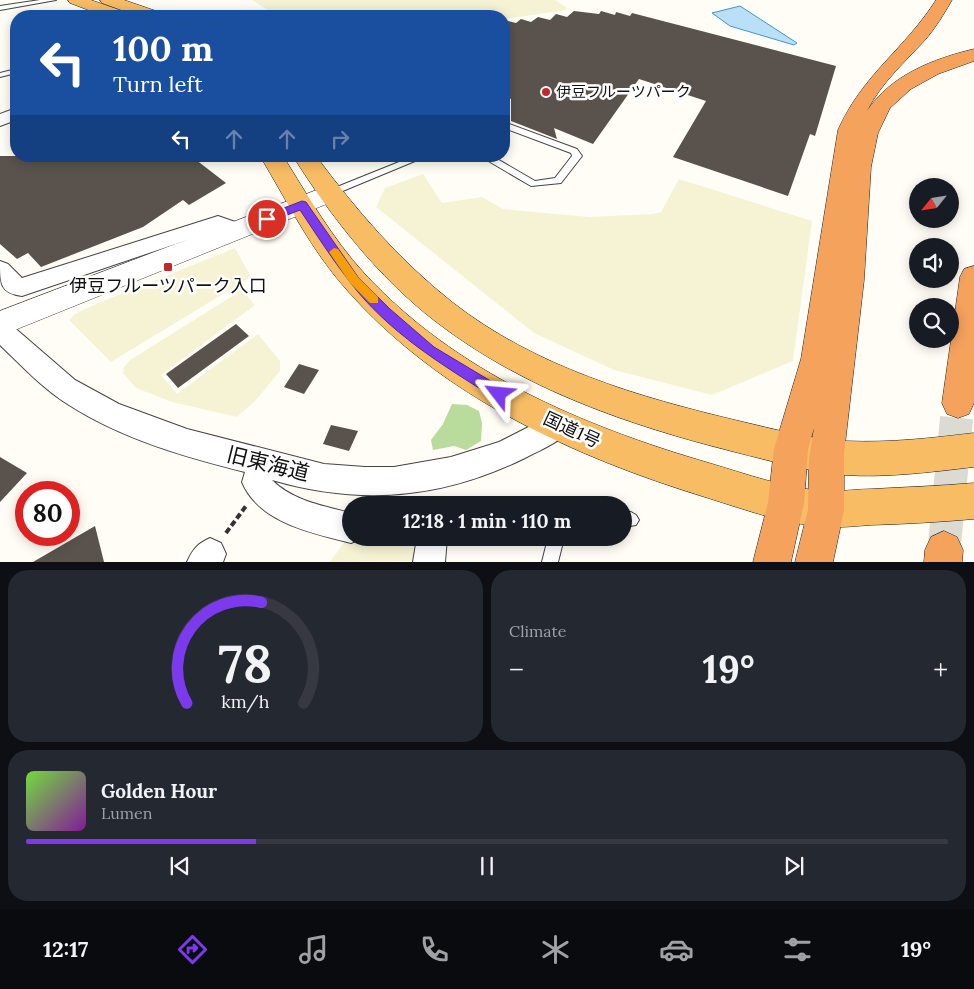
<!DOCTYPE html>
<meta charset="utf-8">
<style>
:root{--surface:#171b24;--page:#242831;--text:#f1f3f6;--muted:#9ea1a6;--line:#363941;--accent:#7c3aed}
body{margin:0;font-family:Lora,"Noto Sans JP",serif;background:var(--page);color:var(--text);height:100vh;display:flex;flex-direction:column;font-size:19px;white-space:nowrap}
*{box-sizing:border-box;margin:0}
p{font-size:16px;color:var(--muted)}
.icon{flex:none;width:28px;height:28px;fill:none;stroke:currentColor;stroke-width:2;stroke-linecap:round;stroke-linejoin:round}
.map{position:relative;height:562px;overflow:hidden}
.sheet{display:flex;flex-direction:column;gap:8px;padding:8px;background:#0d0f14;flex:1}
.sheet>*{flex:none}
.hud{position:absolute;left:10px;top:10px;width:500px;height:152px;border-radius:20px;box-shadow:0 2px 12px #0003;background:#1a4fa0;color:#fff;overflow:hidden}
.needle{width:32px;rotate:240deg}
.fabs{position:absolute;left:909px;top:178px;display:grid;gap:10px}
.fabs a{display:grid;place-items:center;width:50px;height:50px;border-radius:50%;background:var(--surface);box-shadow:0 2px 12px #0003;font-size:25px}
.speed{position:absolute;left:15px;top:481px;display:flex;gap:10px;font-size:25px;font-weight:700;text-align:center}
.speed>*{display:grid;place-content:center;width:65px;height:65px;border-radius:50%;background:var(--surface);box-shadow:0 2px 12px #0003;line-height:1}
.speed .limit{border:8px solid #d22;background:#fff;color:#111}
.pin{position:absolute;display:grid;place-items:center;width:42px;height:42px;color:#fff;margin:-21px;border:2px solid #fff;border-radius:50%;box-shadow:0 1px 5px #0007}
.me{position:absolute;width:55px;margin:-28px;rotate:299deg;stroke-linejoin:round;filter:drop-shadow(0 0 4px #0008)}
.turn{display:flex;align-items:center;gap:18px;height:105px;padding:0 20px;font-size:22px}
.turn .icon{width:65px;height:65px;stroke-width:2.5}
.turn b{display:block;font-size:35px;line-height:42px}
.lanes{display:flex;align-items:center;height:48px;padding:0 20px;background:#0003;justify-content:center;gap:25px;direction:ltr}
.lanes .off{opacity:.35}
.big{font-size:38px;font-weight:700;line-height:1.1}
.sheet .tile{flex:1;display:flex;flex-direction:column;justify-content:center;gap:8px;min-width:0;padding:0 18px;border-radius:20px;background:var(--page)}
.sheet .dial{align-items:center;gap:0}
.dial svg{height:130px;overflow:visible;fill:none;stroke:var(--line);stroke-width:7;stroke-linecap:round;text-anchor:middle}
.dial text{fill:var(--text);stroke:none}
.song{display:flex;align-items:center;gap:15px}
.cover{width:60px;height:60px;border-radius:8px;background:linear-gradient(135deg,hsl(100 70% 55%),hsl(290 70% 35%))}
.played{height:5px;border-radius:2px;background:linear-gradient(90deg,var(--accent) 25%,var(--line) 25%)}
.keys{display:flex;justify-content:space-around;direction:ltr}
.heat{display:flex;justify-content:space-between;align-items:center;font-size:28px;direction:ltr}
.sheet .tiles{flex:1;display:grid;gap:8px;grid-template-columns:1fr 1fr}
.tile:last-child{grid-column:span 2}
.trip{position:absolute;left:342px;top:496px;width:290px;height:50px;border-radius:25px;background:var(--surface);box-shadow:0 2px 12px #0003;font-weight:700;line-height:50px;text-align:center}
.menu{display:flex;height:80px;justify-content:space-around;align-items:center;background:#090b0e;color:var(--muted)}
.menu .icon{width:35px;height:35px}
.menu .active{color:var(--accent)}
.menu b{font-size:22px;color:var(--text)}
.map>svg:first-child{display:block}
.farmland{fill:#f6f3d4}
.forest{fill:#b9dc9c}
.water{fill:#b9e0f7;stroke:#3f96cf}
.building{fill:#5a524d}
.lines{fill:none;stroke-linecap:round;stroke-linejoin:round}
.motorway-tunnel{stroke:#dbdad3;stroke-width:33;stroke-dasharray:33 17;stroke-linecap:butt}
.service-casing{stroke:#444;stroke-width:2}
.minor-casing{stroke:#444;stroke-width:2}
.tertiary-casing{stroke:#444;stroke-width:1}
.trunk-casing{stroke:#222;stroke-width:1}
.motorway-casing{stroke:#222;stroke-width:1}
.path{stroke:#333;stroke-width:4;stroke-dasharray:6 3;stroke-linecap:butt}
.service{fill:#fff;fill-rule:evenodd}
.minor{fill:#fff;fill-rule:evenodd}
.tertiary{fill:#fff;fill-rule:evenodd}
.trunk{fill:#f7bc64;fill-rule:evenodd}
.motorway{fill:#f5a25d;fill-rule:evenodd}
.route{fill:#7c3aed;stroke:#51269a}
.slow{fill:#f59e0b}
.poi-dot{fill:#c4262e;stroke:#fff;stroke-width:2}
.labels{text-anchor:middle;stroke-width:5;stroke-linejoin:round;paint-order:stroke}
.far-poi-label{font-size:15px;fill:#111;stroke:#fff;text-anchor:start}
.poi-label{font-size:18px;fill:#111;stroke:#fff}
.street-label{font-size:18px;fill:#111;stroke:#fff}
.near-street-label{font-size:21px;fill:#111;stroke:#fff}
</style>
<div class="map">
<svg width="974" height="562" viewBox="0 0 974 562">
<rect width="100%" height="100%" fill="#fffdf5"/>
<path class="farmland" d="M252,0H555L566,7V10L504,19V16H277Z
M423,174L442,203L482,197L503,209L589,217L653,214L661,212L679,179L812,221L793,361L712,395L614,370L534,333L376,207L385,188Z
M235,248L251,277L111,362L69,320L75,314L96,304Z
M242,290L255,305L161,375L177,394L258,334L280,361V371L256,400L237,417L172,402L136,388L123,373L124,367L130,360Z
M404,539L415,541L419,551L417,561L330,562L345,541L378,546Z"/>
<path class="forest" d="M452,404L467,405L479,411L482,423L481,441L466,450L454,446L433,450L431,440L443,424Z"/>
<path class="water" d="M740,6L797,43L794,45L730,26L712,13Z"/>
<path class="building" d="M574,11L599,14L601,11L615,15L616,12L630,16L632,13L836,66L815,136L810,134L788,196L673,157L706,101L639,79L593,144L554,128L557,139L511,121V99L504,96V20L516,23L521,19L531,22L538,17L550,20L556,14L567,17Z
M0,156H191L226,183L189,205L183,200L143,227L41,267L28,253L17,259L0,244Z
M236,324L249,336L178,388L166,374Z
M299,364L319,370L304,394L284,387Z
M331,425L358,431L349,451L323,444Z
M0,457L27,473L0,502Z
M95,526L104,562H33Z"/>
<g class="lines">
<path class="motorway-tunnel" d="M944,550L958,403"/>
<g class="service-casing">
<path id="service" d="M40,0H56L0,10V6Z
M16,69V73L0,77V73Z
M504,122L577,149L582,156L561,183L531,186L480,156H492L535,181L555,178L572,156L571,153L504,128Z
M414,156H427L333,195L330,196L325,193L327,191Z
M631,512L636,515L639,520L636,525L624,527V513Z
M548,538H564L558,562H542Z"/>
</g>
<g class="minor-casing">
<path id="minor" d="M16,108V120L0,126V114Z
M218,216L244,225L247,230L244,235C230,240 223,229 205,234L22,296C0,293 0,284 0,261L8,264L22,278Z
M0,320L9,323L75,380L119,404L187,429L324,464L365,467H394L451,457L499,442L558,412L568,416L572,425C564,441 542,449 527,457C443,499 361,506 272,480C293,501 324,506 351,513V538H362L351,543C312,533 259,523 242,482L245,472C185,457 122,439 69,405C43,389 22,366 0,345Z
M210,538L221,543L226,554L223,562H187C193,549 197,544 210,538Z
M417,538H447L445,562H413Z"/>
</g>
<g class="tertiary-casing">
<path id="tertiary" d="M330,185L339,187L342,193L339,199L0,336V311Z"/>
</g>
<g class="trunk-casing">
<path id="trunk" d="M68,0H91L125,12L128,16H104L70,3Z
M100,0H124L159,12L162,16H138L102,3Z
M260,156H283C308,196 332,238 364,273C455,372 582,426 709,463C746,474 785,488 824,491C840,492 856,489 872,489C906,487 940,486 974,483V519C940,522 906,524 871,525C856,526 840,528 824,527C785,524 746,510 708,498C574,457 440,396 346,289C311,250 287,201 260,156Z
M293,156H316C356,210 399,260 452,302C535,367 638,397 739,421C774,429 809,439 846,441C889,443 932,438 974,433V467C931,472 887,478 843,475C806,471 771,461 735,452C628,425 523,389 435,321C378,277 331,217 293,156Z"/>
</g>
<g class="motorway-casing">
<path id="motorway" d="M936,0H952C944,14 936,27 926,39C905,62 881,83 867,111C891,75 933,59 974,49V61L938,74L911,89L890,108L878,133L871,167L864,280L844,453V510L833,562H795L808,510L809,460L814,428L808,449L804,503L791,562H753L768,503L774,449L801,359L838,130C863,74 905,49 936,0Z
M974,266V403L969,414L958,418L947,414L942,403L960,277L964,269Z
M944,531L957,537L963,550L962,562H924L925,550L931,537Z"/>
</g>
<path class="path" d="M226,533L246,506"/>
<use href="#service" class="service"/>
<use href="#minor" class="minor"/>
<use href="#tertiary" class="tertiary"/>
<use href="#trunk" class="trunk"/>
<use href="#motorway" class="motorway"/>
</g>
<path class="route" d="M302,201L306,202L358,277L390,309L434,347L504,389L506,394L504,398L499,400L495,398C442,365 388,332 350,282C332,259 316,234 300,210L267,223L262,219L263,216Z"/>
<path class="slow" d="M334,248L338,249L358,277L378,297V303H370L350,283L329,252Z"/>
<g class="poi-dot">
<circle cx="546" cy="92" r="5"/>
<rect x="163" y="262" width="10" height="10" rx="2.5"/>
</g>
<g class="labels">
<g class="far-poi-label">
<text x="556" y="97">伊豆フルーツパーク</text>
</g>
<g class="poi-label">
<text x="168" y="292">伊豆フルーツパーク入口</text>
</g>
<g class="street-label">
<text transform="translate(572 430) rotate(25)" y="6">国道1号</text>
</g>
<g class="near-street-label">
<text transform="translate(268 464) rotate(14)" y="7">旧東海道</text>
</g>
</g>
</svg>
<div class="fabs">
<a><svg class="needle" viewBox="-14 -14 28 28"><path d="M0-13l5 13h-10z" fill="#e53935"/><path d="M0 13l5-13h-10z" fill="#9ea1a6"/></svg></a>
<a><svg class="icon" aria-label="sound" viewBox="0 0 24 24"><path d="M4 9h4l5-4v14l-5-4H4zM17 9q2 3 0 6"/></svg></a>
<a><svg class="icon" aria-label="search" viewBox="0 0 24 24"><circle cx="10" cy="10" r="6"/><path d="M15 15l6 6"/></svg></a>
</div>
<div class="speed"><div class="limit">80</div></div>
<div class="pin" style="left:267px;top:219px;background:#d93025"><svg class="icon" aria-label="arrive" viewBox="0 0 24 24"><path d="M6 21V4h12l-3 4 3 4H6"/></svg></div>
<svg class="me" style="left:499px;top:394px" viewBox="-20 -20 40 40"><path d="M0-17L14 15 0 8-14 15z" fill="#7c3aed" stroke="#fff" stroke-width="4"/></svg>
<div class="trip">12:18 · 1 min · 110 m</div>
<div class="hud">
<div class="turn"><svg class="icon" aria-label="left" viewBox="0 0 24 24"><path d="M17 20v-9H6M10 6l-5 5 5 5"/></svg><div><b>100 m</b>Turn left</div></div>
<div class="lanes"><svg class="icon" aria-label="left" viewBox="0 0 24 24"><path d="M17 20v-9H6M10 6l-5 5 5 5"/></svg><svg class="icon off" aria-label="ahead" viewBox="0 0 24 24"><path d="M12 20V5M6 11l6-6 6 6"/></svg><svg class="icon off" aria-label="ahead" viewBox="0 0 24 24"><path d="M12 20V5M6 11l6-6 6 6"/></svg><svg class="icon off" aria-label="right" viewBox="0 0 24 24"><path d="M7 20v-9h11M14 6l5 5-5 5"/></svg></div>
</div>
</div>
<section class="sheet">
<div class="tiles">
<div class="tile dial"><svg viewBox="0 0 100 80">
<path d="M14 69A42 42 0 1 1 86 69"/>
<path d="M14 69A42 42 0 0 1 60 7" stroke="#7c3aed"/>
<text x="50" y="56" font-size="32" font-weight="700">78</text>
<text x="50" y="72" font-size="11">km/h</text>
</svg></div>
<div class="tile"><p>Climate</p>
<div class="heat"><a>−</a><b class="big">19°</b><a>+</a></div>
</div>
<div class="tile">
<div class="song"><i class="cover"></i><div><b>Golden Hour</b><p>Lumen</p></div></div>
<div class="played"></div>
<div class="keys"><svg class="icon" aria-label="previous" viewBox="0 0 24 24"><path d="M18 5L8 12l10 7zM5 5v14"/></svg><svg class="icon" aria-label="pause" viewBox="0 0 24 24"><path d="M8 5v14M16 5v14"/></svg><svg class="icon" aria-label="next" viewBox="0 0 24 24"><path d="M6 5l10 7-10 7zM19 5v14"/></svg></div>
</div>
</div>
</section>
<nav class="menu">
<b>12:17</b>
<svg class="icon active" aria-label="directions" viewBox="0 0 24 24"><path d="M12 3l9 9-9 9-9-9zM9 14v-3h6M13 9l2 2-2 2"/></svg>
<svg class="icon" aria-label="music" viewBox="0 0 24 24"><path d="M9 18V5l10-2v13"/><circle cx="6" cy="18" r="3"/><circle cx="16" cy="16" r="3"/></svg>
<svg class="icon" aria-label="phone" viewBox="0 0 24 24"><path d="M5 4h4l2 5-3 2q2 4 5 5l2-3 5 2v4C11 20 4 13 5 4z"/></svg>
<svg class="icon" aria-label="climate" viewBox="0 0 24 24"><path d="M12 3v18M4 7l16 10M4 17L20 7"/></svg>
<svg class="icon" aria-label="car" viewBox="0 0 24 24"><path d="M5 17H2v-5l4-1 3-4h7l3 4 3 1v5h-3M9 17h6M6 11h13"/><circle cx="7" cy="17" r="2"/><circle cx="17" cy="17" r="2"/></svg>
<svg class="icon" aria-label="filters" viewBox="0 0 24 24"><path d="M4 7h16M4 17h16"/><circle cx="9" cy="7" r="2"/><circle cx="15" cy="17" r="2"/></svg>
<b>19°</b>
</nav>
